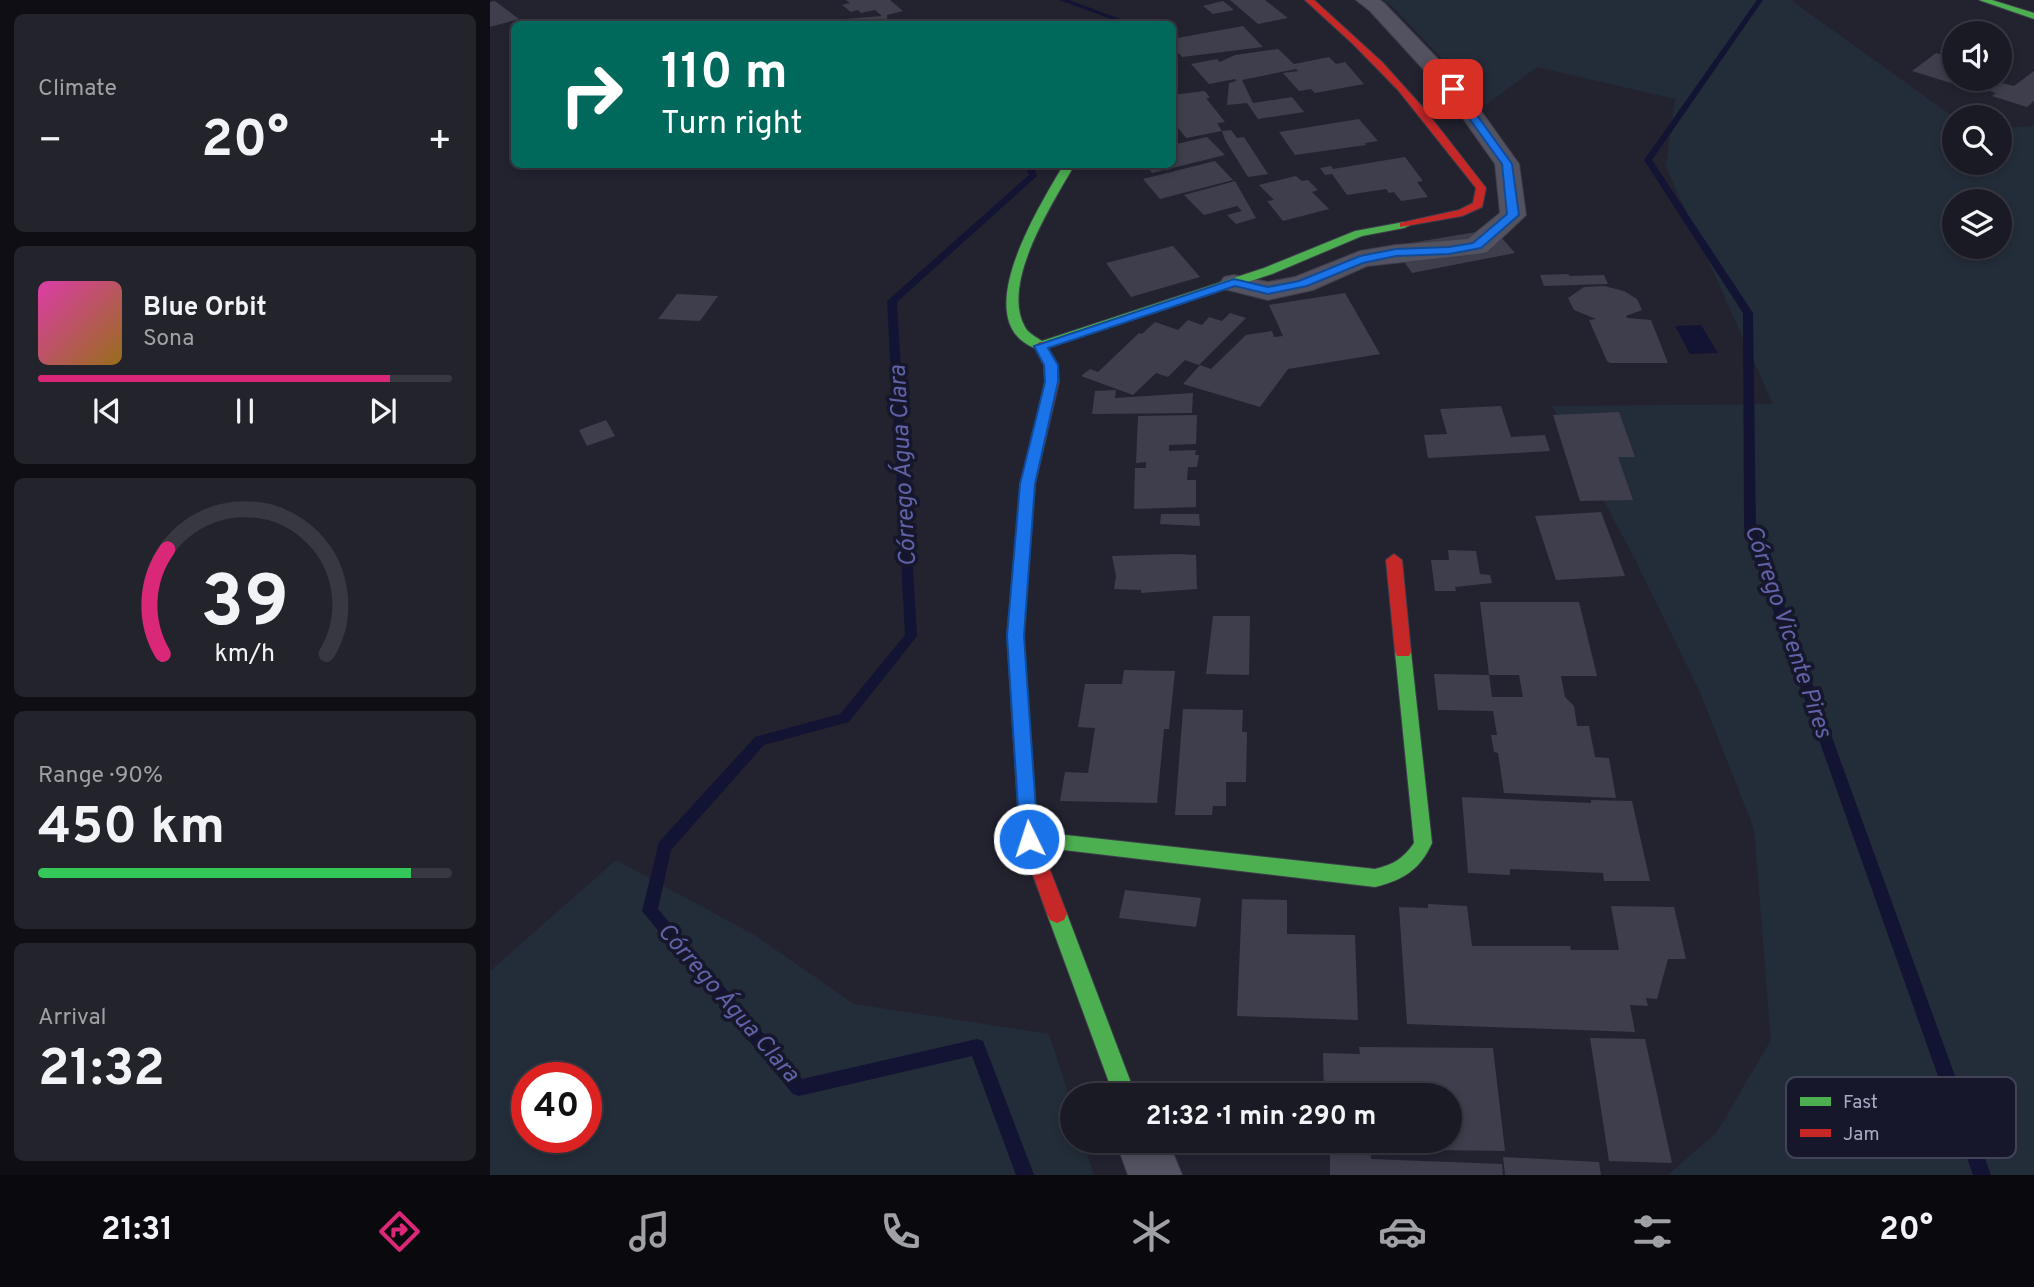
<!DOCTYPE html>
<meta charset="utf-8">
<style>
:root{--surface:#1a1a24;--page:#23232c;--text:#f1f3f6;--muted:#9fa1a6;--line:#383841;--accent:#db2777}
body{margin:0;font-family:Overpass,sans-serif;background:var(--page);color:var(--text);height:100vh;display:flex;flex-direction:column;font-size:26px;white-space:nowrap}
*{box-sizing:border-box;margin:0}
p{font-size:23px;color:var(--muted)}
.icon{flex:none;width:38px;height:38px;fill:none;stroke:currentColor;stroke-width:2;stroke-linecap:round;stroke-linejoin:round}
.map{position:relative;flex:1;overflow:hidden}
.drawer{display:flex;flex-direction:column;gap:14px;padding:14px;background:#0e0e14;width:490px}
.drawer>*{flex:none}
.hud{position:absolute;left:21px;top:21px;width:665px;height:147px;border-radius:10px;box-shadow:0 4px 10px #0003,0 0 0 2px var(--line);background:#00695c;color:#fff;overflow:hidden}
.fabs{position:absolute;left:1452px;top:21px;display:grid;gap:14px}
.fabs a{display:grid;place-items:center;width:70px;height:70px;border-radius:50%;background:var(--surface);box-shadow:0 4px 10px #0003,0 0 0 2px var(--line);font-size:35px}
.speed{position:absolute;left:21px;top:1062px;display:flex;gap:14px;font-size:35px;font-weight:700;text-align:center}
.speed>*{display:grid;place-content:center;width:91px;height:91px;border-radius:50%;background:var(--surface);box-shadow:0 4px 10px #0003,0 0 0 2px var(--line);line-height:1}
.speed .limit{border:10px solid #d22;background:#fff;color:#111}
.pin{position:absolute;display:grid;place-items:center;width:60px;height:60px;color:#fff;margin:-30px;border-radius:14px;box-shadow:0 4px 10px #0006}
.me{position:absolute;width:77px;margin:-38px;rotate:356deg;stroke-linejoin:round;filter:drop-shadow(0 0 5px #0008)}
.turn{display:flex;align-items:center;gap:24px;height:147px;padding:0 35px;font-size:32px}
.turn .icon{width:91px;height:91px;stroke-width:2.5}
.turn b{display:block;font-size:49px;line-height:60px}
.big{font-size:52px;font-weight:700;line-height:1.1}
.drawer .card{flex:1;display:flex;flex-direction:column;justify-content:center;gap:10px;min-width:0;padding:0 24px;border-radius:10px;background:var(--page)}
.drawer .dial{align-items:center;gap:0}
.dial svg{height:182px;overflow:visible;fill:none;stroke:var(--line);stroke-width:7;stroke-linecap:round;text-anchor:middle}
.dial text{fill:var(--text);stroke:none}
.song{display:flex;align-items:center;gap:21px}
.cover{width:84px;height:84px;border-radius:10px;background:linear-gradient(135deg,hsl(320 70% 55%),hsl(40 70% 35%))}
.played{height:7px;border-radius:4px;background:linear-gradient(90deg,var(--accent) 85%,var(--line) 85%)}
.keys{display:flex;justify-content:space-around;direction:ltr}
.heat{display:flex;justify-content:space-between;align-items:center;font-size:38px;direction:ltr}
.charge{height:10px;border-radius:5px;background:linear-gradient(90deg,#34c759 90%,var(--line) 0)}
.trip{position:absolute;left:570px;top:1083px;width:402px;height:70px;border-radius:35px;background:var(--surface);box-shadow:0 4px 10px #0003,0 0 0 2px var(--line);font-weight:700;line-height:70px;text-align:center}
.tab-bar{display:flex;height:112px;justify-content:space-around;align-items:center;background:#0a0a0e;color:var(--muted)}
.tab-bar .icon{width:49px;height:49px}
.tab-bar .on{color:var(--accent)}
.tab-bar b{font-size:32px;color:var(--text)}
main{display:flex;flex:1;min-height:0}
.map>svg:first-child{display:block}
.green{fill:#232d39;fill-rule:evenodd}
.water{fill:#131334}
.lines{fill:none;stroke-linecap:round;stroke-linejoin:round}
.stream{fill:#131334;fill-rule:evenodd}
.building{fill:#3e3e4c}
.street-casing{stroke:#3d3d4b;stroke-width:2}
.fast-casing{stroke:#3d3d4b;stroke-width:2}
.jam-casing{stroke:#3d3d4b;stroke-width:2}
.street{fill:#525260;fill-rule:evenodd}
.fast{fill:#4caf50;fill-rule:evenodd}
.jam{fill:#c62828;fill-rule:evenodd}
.route{fill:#1a73e8;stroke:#114b97;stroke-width:2}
.labels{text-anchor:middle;stroke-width:7;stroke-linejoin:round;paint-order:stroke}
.water-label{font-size:24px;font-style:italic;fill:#6062a7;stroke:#16172b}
.key{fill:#16172b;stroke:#424359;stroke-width:2}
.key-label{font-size:19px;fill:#aaaac5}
</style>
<main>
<section class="drawer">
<div class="card"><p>Climate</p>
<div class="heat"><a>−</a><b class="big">20°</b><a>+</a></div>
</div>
<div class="card">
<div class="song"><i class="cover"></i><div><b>Blue Orbit</b><p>Sona</p></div></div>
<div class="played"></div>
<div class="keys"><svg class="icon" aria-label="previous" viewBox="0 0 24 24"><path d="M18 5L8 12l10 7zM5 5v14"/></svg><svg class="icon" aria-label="pause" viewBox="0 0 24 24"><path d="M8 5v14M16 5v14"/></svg><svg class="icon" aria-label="next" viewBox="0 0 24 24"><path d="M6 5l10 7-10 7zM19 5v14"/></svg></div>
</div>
<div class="card dial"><svg viewBox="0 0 100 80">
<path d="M14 69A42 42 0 1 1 86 69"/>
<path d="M14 69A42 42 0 0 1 16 23" stroke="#db2777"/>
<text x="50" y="56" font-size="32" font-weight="700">39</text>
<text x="50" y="72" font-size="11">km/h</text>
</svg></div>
<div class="card"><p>Range · 90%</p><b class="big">450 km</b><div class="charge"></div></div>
<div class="card"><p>Arrival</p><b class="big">21:32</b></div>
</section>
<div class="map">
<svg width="1544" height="1175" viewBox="0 0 1544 1175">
<rect width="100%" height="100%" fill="#232330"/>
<path class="green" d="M893,0H1307L1302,1L1465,118V163H1510V128L1544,126V1175H1178L1227,1132L1281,1040L1264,829L1209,690L1143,555L1062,406L1283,404L1176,167L1185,99L1047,67L996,105L902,6ZM1465,201H1510V247H1465Z
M126,860L266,936L364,1004L559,1034L583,1108V1141H593L604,1175H0V971ZM37,1078H96V1138H37Z"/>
<path class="water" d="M1211,325L1228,353L1200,354L1185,326Z"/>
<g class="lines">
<path class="stream" d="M569,0H579L633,20L626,24H619L624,20Z
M1267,0H1273L1162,160L1263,313L1266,528L1501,1175H1483L1254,528L1253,313L1154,160Z
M534,164H542L547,175L546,177L407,302L427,636L359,722L274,745L181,850L168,909L312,1079L487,1039L493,1041L544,1175H526L482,1056L309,1096L303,1094L152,911L169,842L265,737L350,714L415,635L397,301L539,175Z"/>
</g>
<path class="building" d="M356,0H400L413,11L397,15V24H355V19L392,16L385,10L371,13L368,10L361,12L352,5L360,3Z
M740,0H775L798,18L768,24Z
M5,1L29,19L0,27V2Z
M733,1L744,10L723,14L713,6Z
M753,26L773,47L692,57L682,46V39Z
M788,49L804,64L839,57L846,64L855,62L874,84L825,93L821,89L809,91L793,73L808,71L806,69L752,80L763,103L802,97L814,112L768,119L757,103L737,105L739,83L746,81L745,79L719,84L701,64L727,59L730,62L745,55Z
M1446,53L1465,59V79H1494L1524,86L1544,71V101L1537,107L1502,96L1506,93L1481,85L1477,88L1422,71Z
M715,91L720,98H716L735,122L727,123L732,131L741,130L747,138L754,137L778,174L758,177L735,140L732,131L696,138L682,120V95Z
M869,119L888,141L875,143L876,145L805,155L789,132Z
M717,137L735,155L662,173L654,164H682V145Z
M915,157L933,181L927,182L938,197L911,201L904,192L899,193L896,189L857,195L842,174L835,175L830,168L841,166L843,169Z
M725,161L743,180L670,199L653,179Z
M806,176L812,181L818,180L828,190L822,192L839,209L793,221L777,201L784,200L769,185Z
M745,181L766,218L746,224L737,215L752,211L747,206L714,215L694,195Z
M1004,229L1025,253L922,273L903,246Z
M683,246L710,277L641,297L616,263Z
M1078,274L1080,276L1114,275L1118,284L1054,286L1050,275Z
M1114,286L1134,291L1147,299L1152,310L1136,316L1137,318L1161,320L1178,363H1120L1117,361L1099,320L1106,319L1084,310L1078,298L1094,287Z
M855,293L890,354L798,369L770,407L693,384L710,365L721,369L756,335L782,331L784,337L793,336L779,305Z
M187,294L228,296L210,321L168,319Z
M740,313L756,318L709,365L695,360L678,377L666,373L643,395L591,376L600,369L608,372L649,333L652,334L665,322L688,330L698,320L712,325L719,317L732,321Z
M626,390L625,398L703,393L702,413L602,414L605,391Z
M1011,406L1021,437L1055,435L1060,451L938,458L934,435L957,434L950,409Z
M1129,412L1145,457H1128L1143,500L1090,501L1063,415Z
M707,415L706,444L679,445V451L706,450L705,455H709L707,467H698L697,480H706V507L644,509L645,468H656V462L646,463L648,416Z
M116,420L125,436L97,446L89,430Z
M1111,512L1135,576L1066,580L1045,516Z
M671,514H709L710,526L670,524Z
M958,550L986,551L990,574L1000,575L1002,583L965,587L966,591H945L941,560H959Z
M687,554L706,555L707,589L651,593V590L624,589L626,576L622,556Z
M990,602H1089L1107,676H1071L1075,697L1084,706L1087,726H1099L1105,757L1119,758L1126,798L1014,793L1008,753L1004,752L1001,735H1007L1003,711L948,710L944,674L999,675L1002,697H1033L1029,675H999Z
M723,616H760L759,675L716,674Z
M634,670L685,671L679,729H674L667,803L570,801L575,772L598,773L605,728L588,727L595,684H632Z
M693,709L753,710L752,732H757L756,782H736V806H723L722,815H685Z
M972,797L1101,803V800L1142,801L1160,881H1114L1113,873L1020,869V875L978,873Z
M635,890L711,898L706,927L629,918Z
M752,899L797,900V934L865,935L868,1020L747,1016Z
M938,904L977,906L982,946H1080L1081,950H1129L1121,906L1184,907L1196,959H1178L1167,999L1156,998L1158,1006L1140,1005L1145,1032L917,1024L909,907L938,908Z
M1100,1038L1155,1039L1182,1163L1119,1161Z
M869,1047L1003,1048L1015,1151L872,1149V1141H961V1096H834L833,1053L870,1054Z
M840,1151L881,1152V1159L1012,1164L1013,1175H840Z
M1013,1157L1109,1162L1111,1175H1015Z"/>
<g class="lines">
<g class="street-casing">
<path id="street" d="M866,0H890L894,3L971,83L1029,164L1036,215L997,252L987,254L877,266L823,290L778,300L734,289L730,283L734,277L744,275L778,282L805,277L870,251L906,245L978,239L1010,213L1005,164L955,93L880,11Z
M626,1141H678L692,1175H638Z"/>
</g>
<g class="fast-casing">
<path id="fast" d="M1489,0H1502L1544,13V19Z
M574,164H585C563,203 510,283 535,327C538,333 546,337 552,341L774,268L865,231L914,222L920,225L914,228L872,236L782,274L550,350C472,326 551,204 574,164Z
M913,646L919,648L921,652L942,843C930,870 913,880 885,887L532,845L530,839L532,833L539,831L885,869C903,865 914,858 924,843L905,652L907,648Z
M567,905L574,908L577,914L646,1096H624L557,914L560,908Z"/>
</g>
<g class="jam-casing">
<path id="jam" d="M815,0H824L892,62L936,111L996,188L992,207L972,216L910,227V223L969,210L983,203L986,188L908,90L863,44Z
M550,342L555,343L568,365L569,382L545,484L533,636L548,839L577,914L574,920L567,923L560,920L557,914L530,839L517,636L531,484L555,382L554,365L544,346Z
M904,554L912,560L921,652L919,656H907L905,652L896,560Z"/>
</g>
<use href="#street" class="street"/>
<use href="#fast" class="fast"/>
<use href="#jam" class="jam"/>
</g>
<path class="route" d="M959,86H966L1022,164L1029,215L991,248L959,254L906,256L873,263L817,286L778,294L745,286L558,348L568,365V382L545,484L534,636L548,839L546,845L539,848L532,845L530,839L517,636L530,484L555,382L554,365L544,346L744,279L778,287L809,281L870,256L906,249L959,247L983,243L1017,214L1012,164L958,89Z"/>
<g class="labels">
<g class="water-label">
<text transform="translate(412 466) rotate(-93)" y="8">Córrego Água Clara</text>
<text transform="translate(1299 631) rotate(71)" y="8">Córrego Vicente Pires</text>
<text transform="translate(239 1002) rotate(49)" y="8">Córrego Água Clara</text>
</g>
</g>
<rect x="1296" y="1077" width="230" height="81" rx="10" class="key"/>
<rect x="1310" y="1097" width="31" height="9" fill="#4caf50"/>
<rect x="1310" y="1129" width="31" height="8" fill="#c62828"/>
<g class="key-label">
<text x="1353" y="1108">Fast</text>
<text x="1353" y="1140">Jam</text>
</g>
</svg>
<div class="fabs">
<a><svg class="icon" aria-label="sound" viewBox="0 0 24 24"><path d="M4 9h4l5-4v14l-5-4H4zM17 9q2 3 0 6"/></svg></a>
<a><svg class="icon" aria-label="search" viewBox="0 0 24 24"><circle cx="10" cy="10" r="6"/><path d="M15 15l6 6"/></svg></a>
<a><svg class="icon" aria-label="layers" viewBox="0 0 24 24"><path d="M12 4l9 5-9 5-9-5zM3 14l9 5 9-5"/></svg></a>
</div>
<div class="speed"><div class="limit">40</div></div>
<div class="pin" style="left:963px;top:89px;background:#d93025"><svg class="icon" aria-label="arrive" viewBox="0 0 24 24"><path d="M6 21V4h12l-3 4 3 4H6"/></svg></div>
<svg class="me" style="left:539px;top:839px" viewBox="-20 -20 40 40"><circle r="17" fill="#1a73e8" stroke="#fff" stroke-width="3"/><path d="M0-11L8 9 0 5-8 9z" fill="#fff"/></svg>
<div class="trip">21:32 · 1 min · 290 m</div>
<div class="hud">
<div class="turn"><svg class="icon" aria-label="right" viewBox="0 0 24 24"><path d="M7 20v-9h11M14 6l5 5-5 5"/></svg><div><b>110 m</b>Turn right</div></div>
</div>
</div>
</main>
<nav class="tab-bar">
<b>21:31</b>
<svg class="icon on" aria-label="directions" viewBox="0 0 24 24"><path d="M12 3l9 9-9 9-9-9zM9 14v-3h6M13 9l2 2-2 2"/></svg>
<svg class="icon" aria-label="music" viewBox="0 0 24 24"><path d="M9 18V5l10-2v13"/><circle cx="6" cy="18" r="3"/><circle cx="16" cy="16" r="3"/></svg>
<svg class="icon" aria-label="phone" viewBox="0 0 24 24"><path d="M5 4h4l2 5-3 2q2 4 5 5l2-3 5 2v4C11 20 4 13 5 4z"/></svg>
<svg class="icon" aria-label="climate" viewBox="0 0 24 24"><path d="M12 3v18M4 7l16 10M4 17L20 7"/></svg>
<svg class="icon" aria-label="car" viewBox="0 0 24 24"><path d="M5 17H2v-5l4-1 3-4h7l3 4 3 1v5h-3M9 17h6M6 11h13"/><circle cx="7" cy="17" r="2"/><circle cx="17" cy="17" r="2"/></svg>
<svg class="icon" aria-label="filters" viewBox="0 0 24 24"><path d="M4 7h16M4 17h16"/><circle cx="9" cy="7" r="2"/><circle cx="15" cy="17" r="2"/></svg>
<b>20°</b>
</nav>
